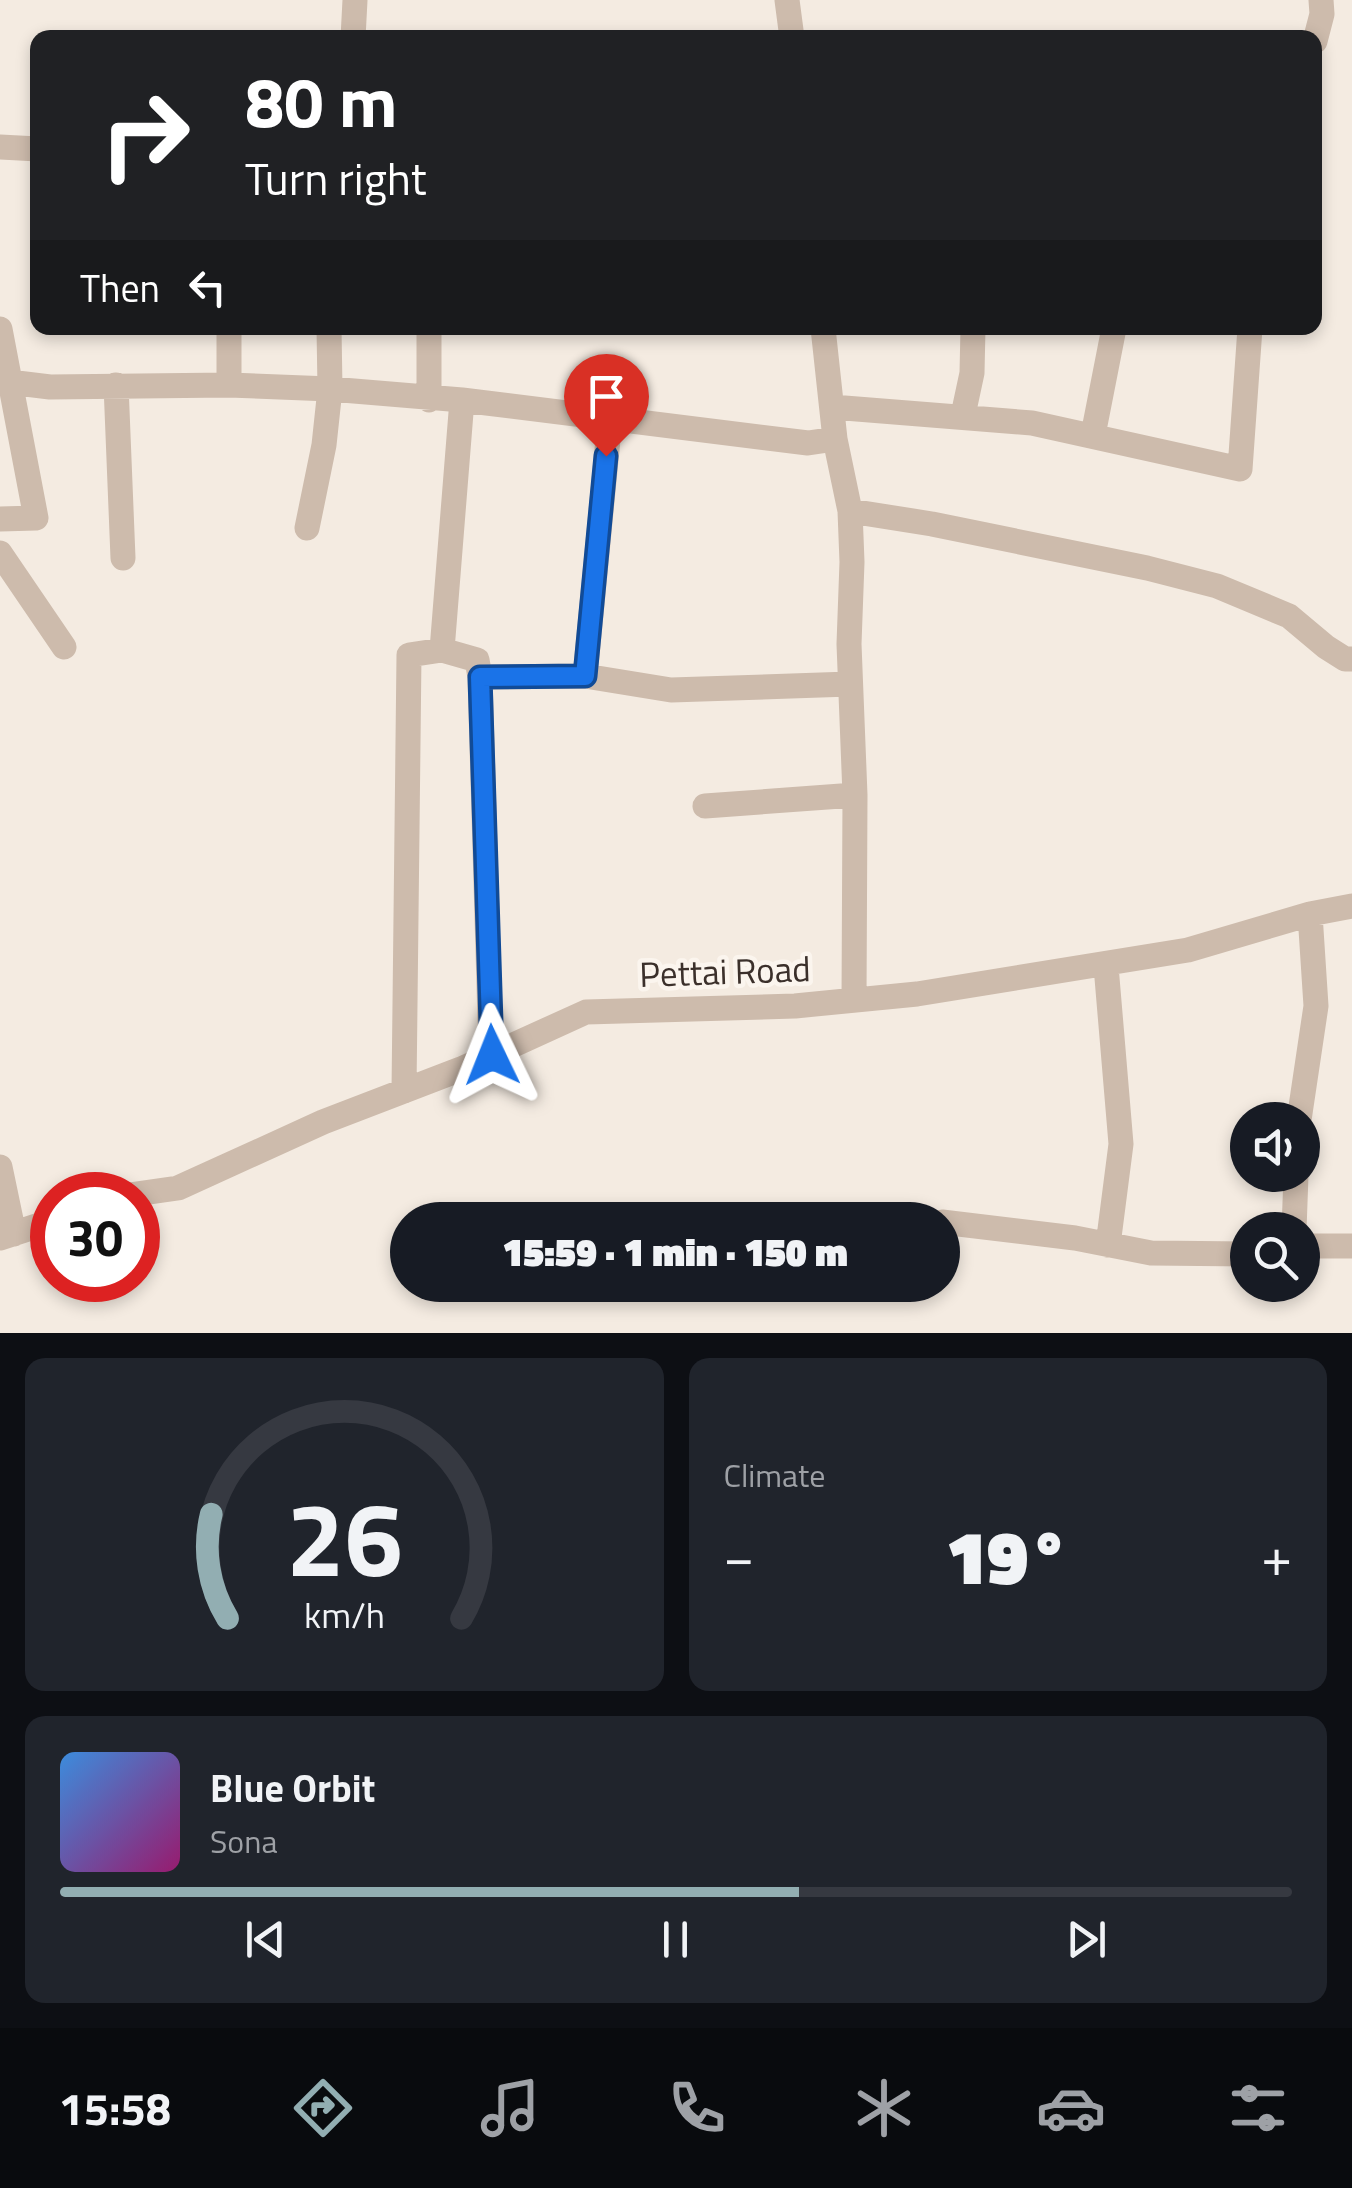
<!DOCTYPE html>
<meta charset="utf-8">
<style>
:root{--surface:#171b24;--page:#20242c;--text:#f1f3f6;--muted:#9ea1a6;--line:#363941;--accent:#92aeb2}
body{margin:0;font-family:"Titillium Web",sans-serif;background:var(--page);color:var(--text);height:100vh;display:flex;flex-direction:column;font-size:38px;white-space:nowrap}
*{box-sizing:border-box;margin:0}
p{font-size:32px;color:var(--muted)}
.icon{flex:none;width:55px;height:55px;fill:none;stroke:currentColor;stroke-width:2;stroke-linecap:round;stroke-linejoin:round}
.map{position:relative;height:1333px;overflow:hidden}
.panel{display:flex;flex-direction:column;gap:25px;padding:25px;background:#0d0f14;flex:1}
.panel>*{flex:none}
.top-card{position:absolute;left:30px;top:30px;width:1292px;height:305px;border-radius:20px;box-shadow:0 5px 15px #0003;background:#202124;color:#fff;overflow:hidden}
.fabs{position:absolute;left:1230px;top:1102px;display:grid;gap:20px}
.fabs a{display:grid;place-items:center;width:90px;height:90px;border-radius:50%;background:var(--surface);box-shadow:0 5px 15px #0003;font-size:50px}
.speed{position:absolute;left:30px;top:1172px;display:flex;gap:20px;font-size:50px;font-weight:700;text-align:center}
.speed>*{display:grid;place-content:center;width:130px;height:130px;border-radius:50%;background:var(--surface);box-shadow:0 5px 15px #0003;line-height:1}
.speed .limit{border:15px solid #d22;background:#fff;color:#111}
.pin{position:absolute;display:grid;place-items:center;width:85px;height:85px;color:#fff;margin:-102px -42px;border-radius:50% 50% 50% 0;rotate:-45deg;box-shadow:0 0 10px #0007}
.pin .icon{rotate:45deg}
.me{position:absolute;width:110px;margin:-55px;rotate:358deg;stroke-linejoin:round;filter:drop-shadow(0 0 8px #0008)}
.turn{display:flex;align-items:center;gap:35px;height:210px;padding:0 50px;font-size:45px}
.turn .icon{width:130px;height:130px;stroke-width:2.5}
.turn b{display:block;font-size:70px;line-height:85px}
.then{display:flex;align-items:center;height:95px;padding:0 50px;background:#0003;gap:20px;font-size:38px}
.big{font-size:75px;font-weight:800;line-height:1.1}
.panel .card{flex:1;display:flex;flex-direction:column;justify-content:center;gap:15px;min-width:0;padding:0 35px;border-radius:20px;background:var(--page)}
.panel .dial{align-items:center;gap:0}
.dial svg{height:260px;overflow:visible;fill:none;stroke:var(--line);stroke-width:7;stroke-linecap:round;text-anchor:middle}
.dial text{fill:var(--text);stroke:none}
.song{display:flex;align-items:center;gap:30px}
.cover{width:120px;height:120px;border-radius:15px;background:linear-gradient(135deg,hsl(210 70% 55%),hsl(320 70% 35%))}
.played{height:10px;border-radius:5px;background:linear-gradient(90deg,var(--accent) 60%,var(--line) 60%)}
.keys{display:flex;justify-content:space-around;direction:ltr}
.heat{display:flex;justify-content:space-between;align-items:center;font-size:55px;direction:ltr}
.panel .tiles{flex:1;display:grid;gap:25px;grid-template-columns:1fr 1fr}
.card:last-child{grid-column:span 2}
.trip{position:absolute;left:390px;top:1202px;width:570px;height:100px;border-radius:50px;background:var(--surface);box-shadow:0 5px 15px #0003;font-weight:800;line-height:100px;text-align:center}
.tab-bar{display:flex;height:160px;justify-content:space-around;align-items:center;background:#090b0e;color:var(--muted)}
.tab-bar .icon{width:70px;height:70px}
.tab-bar .current{color:var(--accent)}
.tab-bar b{font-size:45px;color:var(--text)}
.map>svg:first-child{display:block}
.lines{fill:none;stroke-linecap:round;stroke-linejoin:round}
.minor{stroke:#cdbbac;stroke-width:25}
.route-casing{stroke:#114b97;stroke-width:25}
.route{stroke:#1a73e8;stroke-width:18}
.labels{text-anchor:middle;stroke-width:9;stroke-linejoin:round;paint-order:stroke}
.street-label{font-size:35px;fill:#3b302b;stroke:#fbf5ee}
</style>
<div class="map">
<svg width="1352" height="1333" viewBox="0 0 1352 1333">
<rect width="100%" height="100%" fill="#f4ebe1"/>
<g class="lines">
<path class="minor" d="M787,0L792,38
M353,38L355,0
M1315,41L1322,14L1321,0
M0,147L38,149
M229,328V385
M429,328V400
M823,328L835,439L850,511L852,562L849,644L855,795L854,1000
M0,329L36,518L0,519
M9,382L50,387L229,385L330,389L462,400L808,443L835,439
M116,385L123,558
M462,400L442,650L477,660L480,677L491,1055
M832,407L1032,423L1240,469L1250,328
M963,415L972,373L973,328
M1093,435L1114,328
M850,511L932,524L1147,568L1217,586L1289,616L1326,647L1345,659H1352
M307,528L324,445L330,389L329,328
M0,553L64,647
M585,676L610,419
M480,677L585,676L671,690L850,684
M705,806L855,795
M1106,966L1121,1144L1108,1245
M404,1091L409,655L442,650
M1299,1120L1316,1006L1310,914
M0,1167L14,1234
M129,1195L178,1188L323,1122L461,1069L586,1012L795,1006L917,994L1188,950L1310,914L1352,906
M942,1222L1075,1238L1151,1253L1248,1254
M1294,1230L1296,1175
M0,1238L52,1221
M1302,1246H1352"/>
</g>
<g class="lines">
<g class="route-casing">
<path id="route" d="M492,1055L480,677L585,676L606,456"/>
</g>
<use href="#route" class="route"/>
</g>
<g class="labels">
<g class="street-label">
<text transform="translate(725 972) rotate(-2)" y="12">Pettai Road</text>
</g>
</g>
</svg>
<div class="fabs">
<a><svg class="icon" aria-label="sound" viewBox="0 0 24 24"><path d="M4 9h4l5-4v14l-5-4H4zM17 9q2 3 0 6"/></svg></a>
<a><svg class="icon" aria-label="search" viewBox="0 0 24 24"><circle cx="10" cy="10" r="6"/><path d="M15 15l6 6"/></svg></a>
</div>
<div class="speed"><div class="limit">30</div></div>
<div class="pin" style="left:606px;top:456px;background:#d93025"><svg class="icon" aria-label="arrive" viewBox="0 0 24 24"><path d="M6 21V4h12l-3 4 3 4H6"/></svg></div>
<svg class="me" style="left:492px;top:1055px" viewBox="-20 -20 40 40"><path d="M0-17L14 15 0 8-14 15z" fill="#1a73e8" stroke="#fff" stroke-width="4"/></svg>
<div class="trip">15:59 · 1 min · 150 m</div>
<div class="top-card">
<div class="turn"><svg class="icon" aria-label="right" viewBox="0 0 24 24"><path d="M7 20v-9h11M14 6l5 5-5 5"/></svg><div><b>80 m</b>Turn right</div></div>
<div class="then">Then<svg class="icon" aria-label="left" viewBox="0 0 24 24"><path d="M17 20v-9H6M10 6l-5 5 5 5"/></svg></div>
</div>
</div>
<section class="panel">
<div class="tiles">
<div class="card dial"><svg viewBox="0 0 100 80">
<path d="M14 69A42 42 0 1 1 86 69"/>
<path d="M14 69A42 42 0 0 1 9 37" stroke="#92aeb2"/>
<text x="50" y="56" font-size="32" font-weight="700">26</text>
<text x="50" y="72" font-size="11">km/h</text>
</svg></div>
<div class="card"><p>Climate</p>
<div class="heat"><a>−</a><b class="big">19°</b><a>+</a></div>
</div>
<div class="card">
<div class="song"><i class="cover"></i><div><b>Blue Orbit</b><p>Sona</p></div></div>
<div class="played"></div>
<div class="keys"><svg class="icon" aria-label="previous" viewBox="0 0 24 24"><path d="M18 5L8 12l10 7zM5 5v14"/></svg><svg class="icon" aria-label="pause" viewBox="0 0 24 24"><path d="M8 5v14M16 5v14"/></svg><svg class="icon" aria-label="next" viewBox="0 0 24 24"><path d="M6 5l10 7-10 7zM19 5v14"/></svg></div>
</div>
</div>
</section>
<nav class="tab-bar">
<b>15:58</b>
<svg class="icon current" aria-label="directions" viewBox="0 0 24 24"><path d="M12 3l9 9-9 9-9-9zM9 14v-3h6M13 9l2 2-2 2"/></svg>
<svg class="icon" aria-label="music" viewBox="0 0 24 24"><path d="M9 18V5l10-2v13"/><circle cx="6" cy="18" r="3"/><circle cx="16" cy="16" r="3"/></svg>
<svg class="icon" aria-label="phone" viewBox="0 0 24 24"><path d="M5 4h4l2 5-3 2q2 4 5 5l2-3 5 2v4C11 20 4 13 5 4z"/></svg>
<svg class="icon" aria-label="climate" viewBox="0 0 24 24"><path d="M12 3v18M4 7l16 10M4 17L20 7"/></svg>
<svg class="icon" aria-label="car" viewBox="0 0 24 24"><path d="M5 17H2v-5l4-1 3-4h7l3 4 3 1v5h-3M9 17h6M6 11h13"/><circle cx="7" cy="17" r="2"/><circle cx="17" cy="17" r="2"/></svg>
<svg class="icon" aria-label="filters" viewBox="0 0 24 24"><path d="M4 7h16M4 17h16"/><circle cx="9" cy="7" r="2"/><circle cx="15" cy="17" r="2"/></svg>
</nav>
